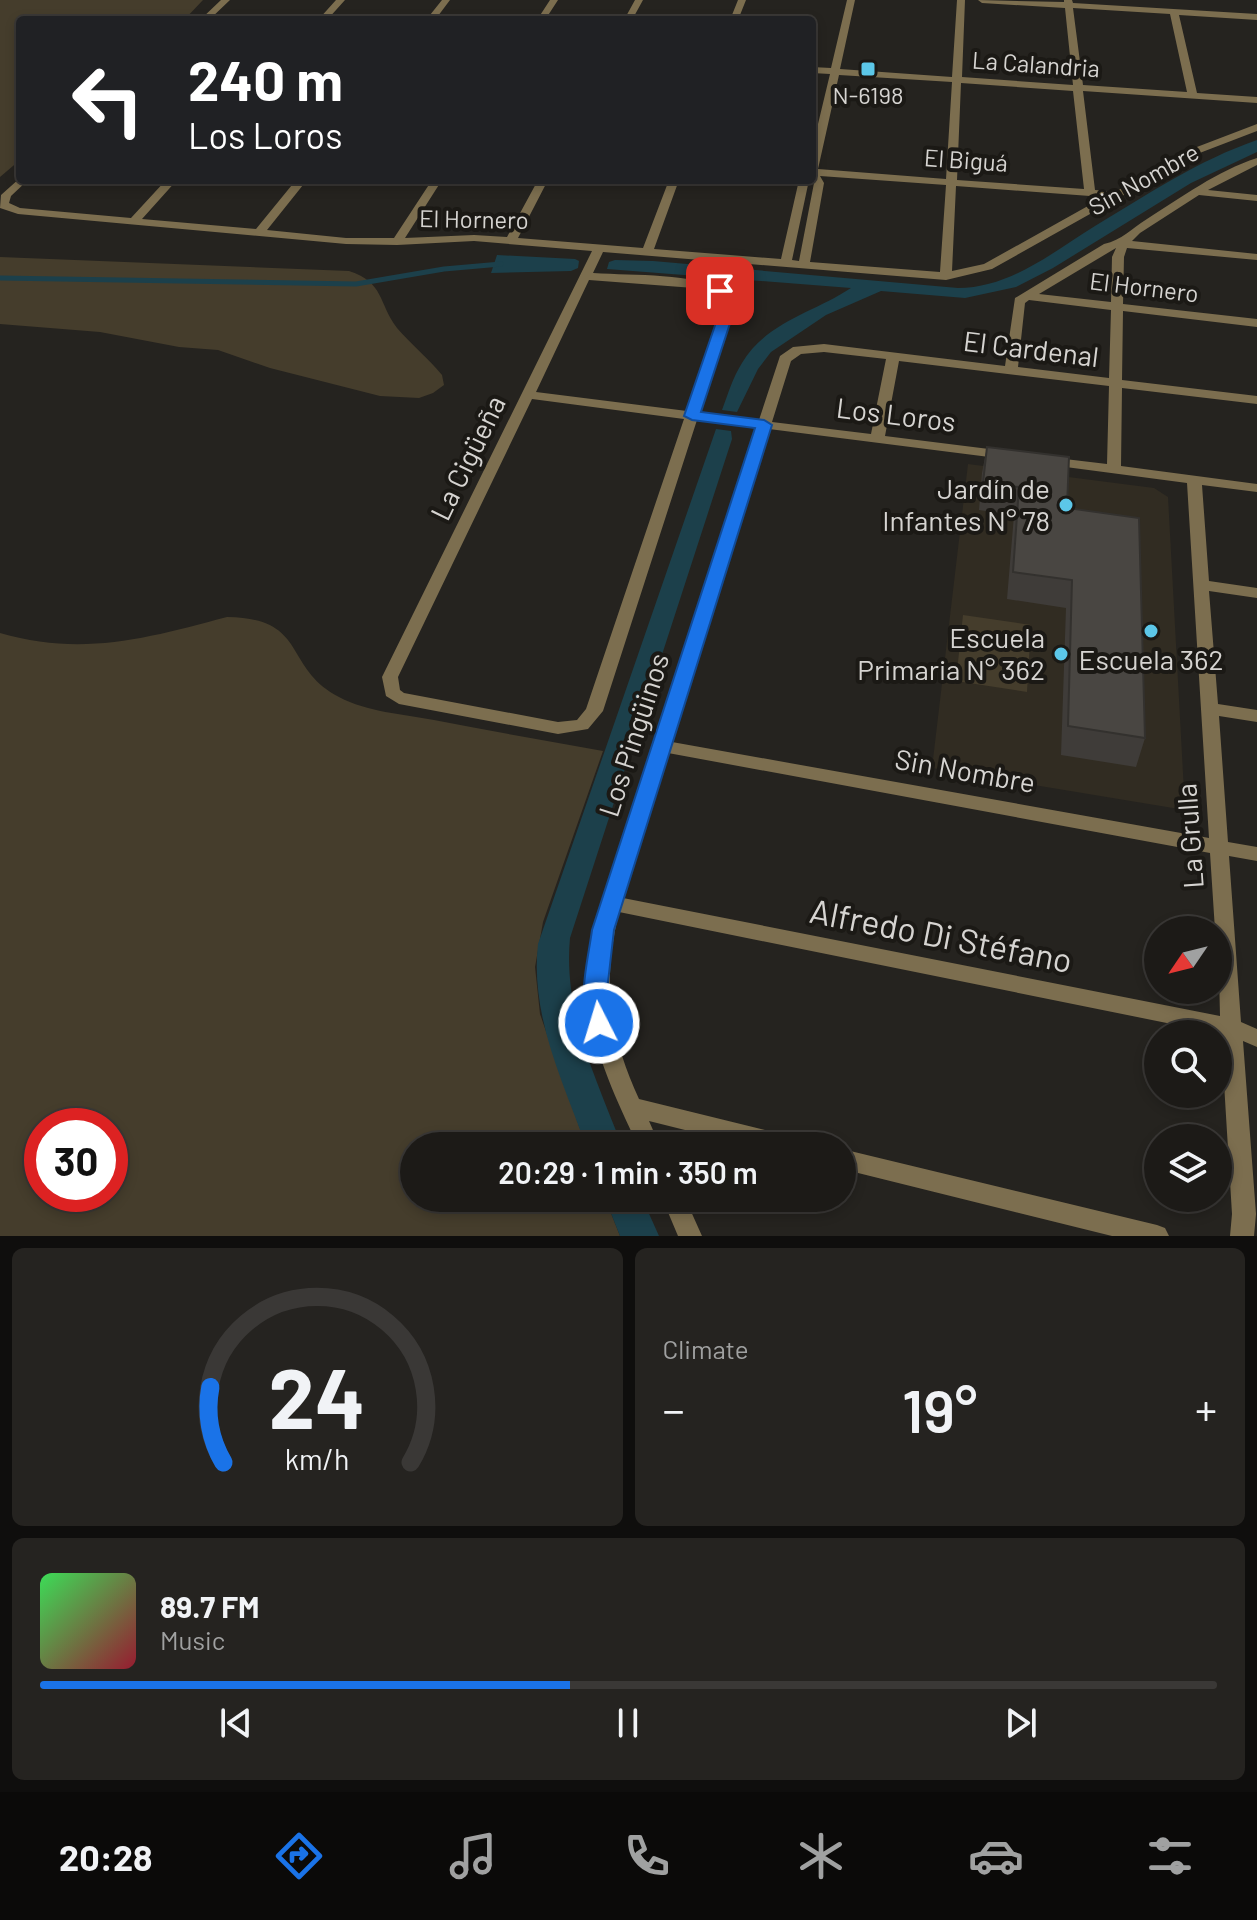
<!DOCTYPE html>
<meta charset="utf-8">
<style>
:root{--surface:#1c1a17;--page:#252320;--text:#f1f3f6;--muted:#a0a1a1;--line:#3a3836;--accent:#1a73e8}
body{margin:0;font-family:Barlow,sans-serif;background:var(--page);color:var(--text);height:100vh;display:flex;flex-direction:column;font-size:30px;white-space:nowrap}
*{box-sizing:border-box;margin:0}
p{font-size:26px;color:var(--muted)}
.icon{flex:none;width:44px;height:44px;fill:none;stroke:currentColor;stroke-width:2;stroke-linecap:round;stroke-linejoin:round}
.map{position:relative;height:1236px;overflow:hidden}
.panel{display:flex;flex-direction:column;gap:12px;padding:12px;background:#0f0e0d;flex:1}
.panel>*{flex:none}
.top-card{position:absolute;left:16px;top:16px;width:800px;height:168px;border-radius:8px;box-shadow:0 4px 12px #0003,0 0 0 2px var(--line);background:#202124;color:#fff;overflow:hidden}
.needle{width:52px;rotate:235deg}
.buttons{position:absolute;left:1144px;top:916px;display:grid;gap:16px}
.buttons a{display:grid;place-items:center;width:88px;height:88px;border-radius:50%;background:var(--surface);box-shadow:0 4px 12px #0003,0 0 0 2px var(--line);font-size:40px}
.speed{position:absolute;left:24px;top:1108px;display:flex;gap:16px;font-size:40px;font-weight:700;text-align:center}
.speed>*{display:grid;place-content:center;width:104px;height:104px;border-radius:50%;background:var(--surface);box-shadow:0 4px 12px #0003,0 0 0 2px var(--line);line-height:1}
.speed .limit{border:12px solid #d22;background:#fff;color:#111}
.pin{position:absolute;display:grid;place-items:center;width:68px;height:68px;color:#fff;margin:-34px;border-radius:16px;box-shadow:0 4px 12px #0006}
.me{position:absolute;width:88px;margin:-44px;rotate:355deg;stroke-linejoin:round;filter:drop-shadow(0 0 6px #0008)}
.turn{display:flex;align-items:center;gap:28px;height:168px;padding:0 40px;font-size:36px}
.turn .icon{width:104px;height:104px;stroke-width:2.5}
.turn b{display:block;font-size:56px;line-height:68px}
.big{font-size:60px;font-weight:600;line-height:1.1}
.panel .card{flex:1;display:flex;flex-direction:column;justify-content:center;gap:12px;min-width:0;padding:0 28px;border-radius:12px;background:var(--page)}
.panel .dial{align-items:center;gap:0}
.dial svg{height:208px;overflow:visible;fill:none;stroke:var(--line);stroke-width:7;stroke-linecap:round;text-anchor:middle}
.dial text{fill:var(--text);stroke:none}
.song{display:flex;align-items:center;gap:24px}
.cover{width:96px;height:96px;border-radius:12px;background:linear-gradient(135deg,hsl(130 70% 55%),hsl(350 70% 35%))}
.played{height:8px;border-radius:4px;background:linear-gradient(90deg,var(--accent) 45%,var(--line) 45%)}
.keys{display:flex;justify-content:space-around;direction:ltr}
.heat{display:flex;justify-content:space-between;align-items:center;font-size:44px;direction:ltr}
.panel .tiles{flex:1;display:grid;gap:12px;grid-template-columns:1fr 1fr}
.card:last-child{grid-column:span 2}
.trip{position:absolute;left:400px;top:1132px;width:456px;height:80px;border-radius:40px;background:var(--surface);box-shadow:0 4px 12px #0003,0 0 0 2px var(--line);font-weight:600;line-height:80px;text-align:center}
.menu{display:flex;height:128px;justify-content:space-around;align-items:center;background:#0b0a09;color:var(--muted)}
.menu .icon{width:56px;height:56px}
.menu .active{color:var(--accent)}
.menu b{font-size:36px;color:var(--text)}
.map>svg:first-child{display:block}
.built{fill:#312c22}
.green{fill:#453d2c;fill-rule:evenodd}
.water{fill:#1c404b}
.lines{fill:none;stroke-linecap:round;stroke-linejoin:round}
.stream{stroke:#1c404b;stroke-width:5}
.minor{fill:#7c6e4f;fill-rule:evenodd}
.wall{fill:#3f3c39}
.building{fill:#494642;stroke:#33312e;stroke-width:2}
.route{fill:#1a73e8;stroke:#114b97;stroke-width:2}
.poi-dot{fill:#5cc7e8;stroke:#1b1915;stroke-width:3}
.labels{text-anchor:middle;stroke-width:8;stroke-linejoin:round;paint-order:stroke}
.far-street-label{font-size:24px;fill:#d6d4d1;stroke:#1b1915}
.far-poi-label{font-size:24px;fill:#d6d4d1;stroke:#1b1915}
.street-label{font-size:28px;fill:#d6d4d1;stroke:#1b1915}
.poi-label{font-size:28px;fill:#d6d4d1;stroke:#1b1915;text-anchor:end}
.near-street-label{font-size:34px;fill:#d6d4d1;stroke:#1b1915}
</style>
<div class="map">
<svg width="1257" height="1236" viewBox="0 0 1257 1236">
<rect width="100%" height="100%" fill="#25231f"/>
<path class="built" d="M968,464L1154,488L1168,497L1185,810L932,768Z"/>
<path class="green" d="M0,0H203L184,20H20V160L0,177Z
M0,257L349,271C385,283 378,303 397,328C411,344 428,358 442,375L444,385L433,393L419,398L380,396L270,368L218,350L179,347L100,332L0,324Z
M963,615L1031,625L1027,692L956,681Z
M227,617C309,618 282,667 339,697C367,712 403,714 434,720C491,731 547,741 603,751L543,922L535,967L540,1014L586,1146H414V1198H605L620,1236H0V633C82,657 148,638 227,617ZM42,1126H110V1194H42Z"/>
<path class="water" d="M1257,140V152L1191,183L1053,268L1016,287L965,298L881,291L826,315L771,352L758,369L737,412L722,410C728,394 733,377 742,363C766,322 815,312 851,288L607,269L609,262L615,260L653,261L958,288C1010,288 1053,252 1095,226C1148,194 1199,160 1257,140Z
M497,255L575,259L579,261L578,268L571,271L491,273Z
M716,429L731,431L732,439L570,938C563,1012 596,1078 622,1146H586C563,1081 530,1016 538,944Z
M605,1198H642L659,1236H620Z"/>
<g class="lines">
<path class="stream" d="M0,278L356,284L444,269L501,264"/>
<path class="minor" d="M221,0H230L209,20H200Z
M336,0H345L327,20H318Z
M442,0H450L435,20H426Z
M550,0H558L545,20H537Z
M635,0H643L632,20H624Z
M738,0H746L738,20H730Z
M847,0H855L840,69L952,77L957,0H965L962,77L1073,85L1065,8L982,3L978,0L1064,2V0H1072L1073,3L1257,14V20L1179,15L1197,93L1257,97V103L1083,91L1095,190L1115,192L1189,150L1257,124V131L1197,154L992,269L946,280L603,252L593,273C637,276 690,272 730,292L735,305L700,413L759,420L780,356L793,347L824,344L1005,366L1015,298L1104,244C1122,240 1131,229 1147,219C1182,197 1217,171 1257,158V165L1208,190L1257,195V201L1199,195L1140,233L1132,241L1257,254V260L1127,248L1124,257L1123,304L1257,319V327L1123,311L1122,380L1257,396V404L1122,388L1121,466L1257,484V492L1202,485L1209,581L1257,588V598L1209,591L1218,704L1257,710V722L1219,716L1228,842L1257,847V861L1229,856L1241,1022L1257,1029V1047L1243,1041L1256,1214L1254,1236H1230L1232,1214L1221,1034L619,912C602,983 609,1033 639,1099L789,1136L797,1139L800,1146H749L649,1121L660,1146H638C603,1070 580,1026 593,939L756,428L697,420L603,711L588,729L558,734L399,704L386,696L382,677L592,251L474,241L397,245L346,244L18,214L0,208L1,195L20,178V180H28L11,196L9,203L20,208L131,218L166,180H177L142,219L256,229L296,180H307L267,230L346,238H394L432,180H442L405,238L474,235L507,237L538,180H548L518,238L643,248L669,180H679L654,249L781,259L799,180H809L792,260L799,261L814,183L812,149L830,74L812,73V67L831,68ZM1073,8L1170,14L1187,92L1083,85ZM839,75L952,82L946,179L818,169ZM961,83L1073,91L1084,189L957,180ZM820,176L946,185L940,272L810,262L824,183ZM956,186L1090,196L1104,197L984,264L952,271ZM1116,248L1112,257L1111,302L1039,294ZM589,280L694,288L721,297L723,305L687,411L536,392ZM1029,300L1111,310L1109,378L1018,367L1025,303ZM824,352L886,359L871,434L772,422L791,361L801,354ZM899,361L1109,386L1107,464L1048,457L1041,461L1043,464L1187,483L1209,838L672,742L769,429L1005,459L1012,455L1005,451L885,436ZM532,399L684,419L586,709L577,720L558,722L404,693L400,690L398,677ZM668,753L1210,853L1215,930H1218L1220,1016L623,898Z
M842,1149L1157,1225L1165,1228L1169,1236H1112L842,1169Z
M662,1198H685L702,1236H678Z"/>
</g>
<path class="wall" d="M987,447L1067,508L1145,738L1136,767L1061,755L1066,608L1007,599L1014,515L979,510L982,473Z"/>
<path class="building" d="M987,447L1069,457L1067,508L1139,518L1145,738L1068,726L1072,580L1013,572L1019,487L983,483Z"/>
<path class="route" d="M720,287L731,292L736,305L701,412L764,420L772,425L614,930L607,991L611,1023L607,1030L599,1033L591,1030C576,1001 588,961 592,930L755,428L692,420L684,416L722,305L713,291Z"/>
<g class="poi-dot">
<rect x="860" y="61" width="16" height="16" rx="4"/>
<circle cx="1066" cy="505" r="8"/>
<circle cx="1151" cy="631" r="8"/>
<circle cx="1061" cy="654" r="8"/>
</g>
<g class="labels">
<g class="far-street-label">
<text transform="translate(1036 65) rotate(4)" y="8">La Calandria</text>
<text transform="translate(966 161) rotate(4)" y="8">El Biguá</text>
<text transform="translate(1144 180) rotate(-29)" y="8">Sin Nombre</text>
<text transform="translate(474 220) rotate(1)" y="8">El Hornero</text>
<text transform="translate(1144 288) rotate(7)" y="8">El Hornero</text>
</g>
<g class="far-poi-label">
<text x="868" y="104">N-6198</text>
</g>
<g class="street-label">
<text transform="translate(1031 349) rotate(7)" y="10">El Cardenal</text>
<text transform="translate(896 415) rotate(7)" y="10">Los Loros</text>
<text transform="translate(468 458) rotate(-64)" y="10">La Cigüeña</text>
<text transform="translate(634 735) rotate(-72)" y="10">Los Pingüinos</text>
<text transform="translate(965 771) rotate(10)" y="10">Sin Nombre</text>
<text transform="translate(1190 836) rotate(-94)" y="10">La Grulla</text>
</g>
<g class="poi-label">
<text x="1050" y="499">Jardín de<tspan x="1050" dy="32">Infantes N° 78</tspan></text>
<text x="1045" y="648">Escuela<tspan x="1045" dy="32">Primaria N° 362</tspan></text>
<text x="1151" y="670" text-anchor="middle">Escuela 362</text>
</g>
<g class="near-street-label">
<text transform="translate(941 936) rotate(11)" y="12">Alfredo Di Stéfano</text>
</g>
</g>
</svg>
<div class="buttons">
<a><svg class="needle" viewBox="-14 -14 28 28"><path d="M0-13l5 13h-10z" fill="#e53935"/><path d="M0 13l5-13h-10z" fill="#a0a1a1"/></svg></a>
<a><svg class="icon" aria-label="search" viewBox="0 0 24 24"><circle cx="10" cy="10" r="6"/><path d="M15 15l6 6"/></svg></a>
<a><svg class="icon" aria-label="layers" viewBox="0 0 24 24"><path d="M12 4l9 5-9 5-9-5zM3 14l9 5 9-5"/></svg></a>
</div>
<div class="speed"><div class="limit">30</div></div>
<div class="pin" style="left:720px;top:291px;background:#d93025"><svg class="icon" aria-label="arrive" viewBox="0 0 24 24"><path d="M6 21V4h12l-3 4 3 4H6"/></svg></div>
<svg class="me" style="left:599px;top:1023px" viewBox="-20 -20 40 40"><circle r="17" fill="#1a73e8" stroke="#fff" stroke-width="3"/><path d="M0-11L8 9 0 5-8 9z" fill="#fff"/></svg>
<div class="trip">20:29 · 1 min · 350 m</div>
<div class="top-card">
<div class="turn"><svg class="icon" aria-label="left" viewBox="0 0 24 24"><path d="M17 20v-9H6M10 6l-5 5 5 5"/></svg><div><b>240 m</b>Los Loros</div></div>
</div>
</div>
<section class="panel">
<div class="tiles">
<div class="card dial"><svg viewBox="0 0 100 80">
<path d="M14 69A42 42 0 1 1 86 69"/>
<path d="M14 69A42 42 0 0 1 9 40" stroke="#1a73e8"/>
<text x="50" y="56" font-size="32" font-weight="700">24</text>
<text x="50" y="72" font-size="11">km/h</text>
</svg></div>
<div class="card"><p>Climate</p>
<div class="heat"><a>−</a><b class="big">19°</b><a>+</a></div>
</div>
<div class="card">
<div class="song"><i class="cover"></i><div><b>89.7 FM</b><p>Music</p></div></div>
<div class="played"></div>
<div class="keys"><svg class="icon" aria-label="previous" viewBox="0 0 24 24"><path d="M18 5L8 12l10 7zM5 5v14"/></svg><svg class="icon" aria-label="pause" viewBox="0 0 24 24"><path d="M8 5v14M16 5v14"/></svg><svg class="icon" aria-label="next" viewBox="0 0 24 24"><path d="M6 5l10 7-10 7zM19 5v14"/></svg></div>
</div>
</div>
</section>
<nav class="menu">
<b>20:28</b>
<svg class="icon active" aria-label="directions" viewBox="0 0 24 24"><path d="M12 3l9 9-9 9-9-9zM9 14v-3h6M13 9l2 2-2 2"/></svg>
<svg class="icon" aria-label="music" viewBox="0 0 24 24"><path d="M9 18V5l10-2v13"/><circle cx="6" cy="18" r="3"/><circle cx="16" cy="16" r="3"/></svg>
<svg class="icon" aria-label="phone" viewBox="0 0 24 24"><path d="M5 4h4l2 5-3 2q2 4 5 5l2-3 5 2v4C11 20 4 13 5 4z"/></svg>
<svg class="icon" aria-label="climate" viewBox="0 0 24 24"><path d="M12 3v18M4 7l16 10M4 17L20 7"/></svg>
<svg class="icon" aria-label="car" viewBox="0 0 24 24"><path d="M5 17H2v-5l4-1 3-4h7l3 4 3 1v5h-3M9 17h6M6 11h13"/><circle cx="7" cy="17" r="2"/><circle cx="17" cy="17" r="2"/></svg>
<svg class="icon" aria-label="filters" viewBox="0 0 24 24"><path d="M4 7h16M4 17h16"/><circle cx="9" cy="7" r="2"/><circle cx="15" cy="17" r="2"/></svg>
</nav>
